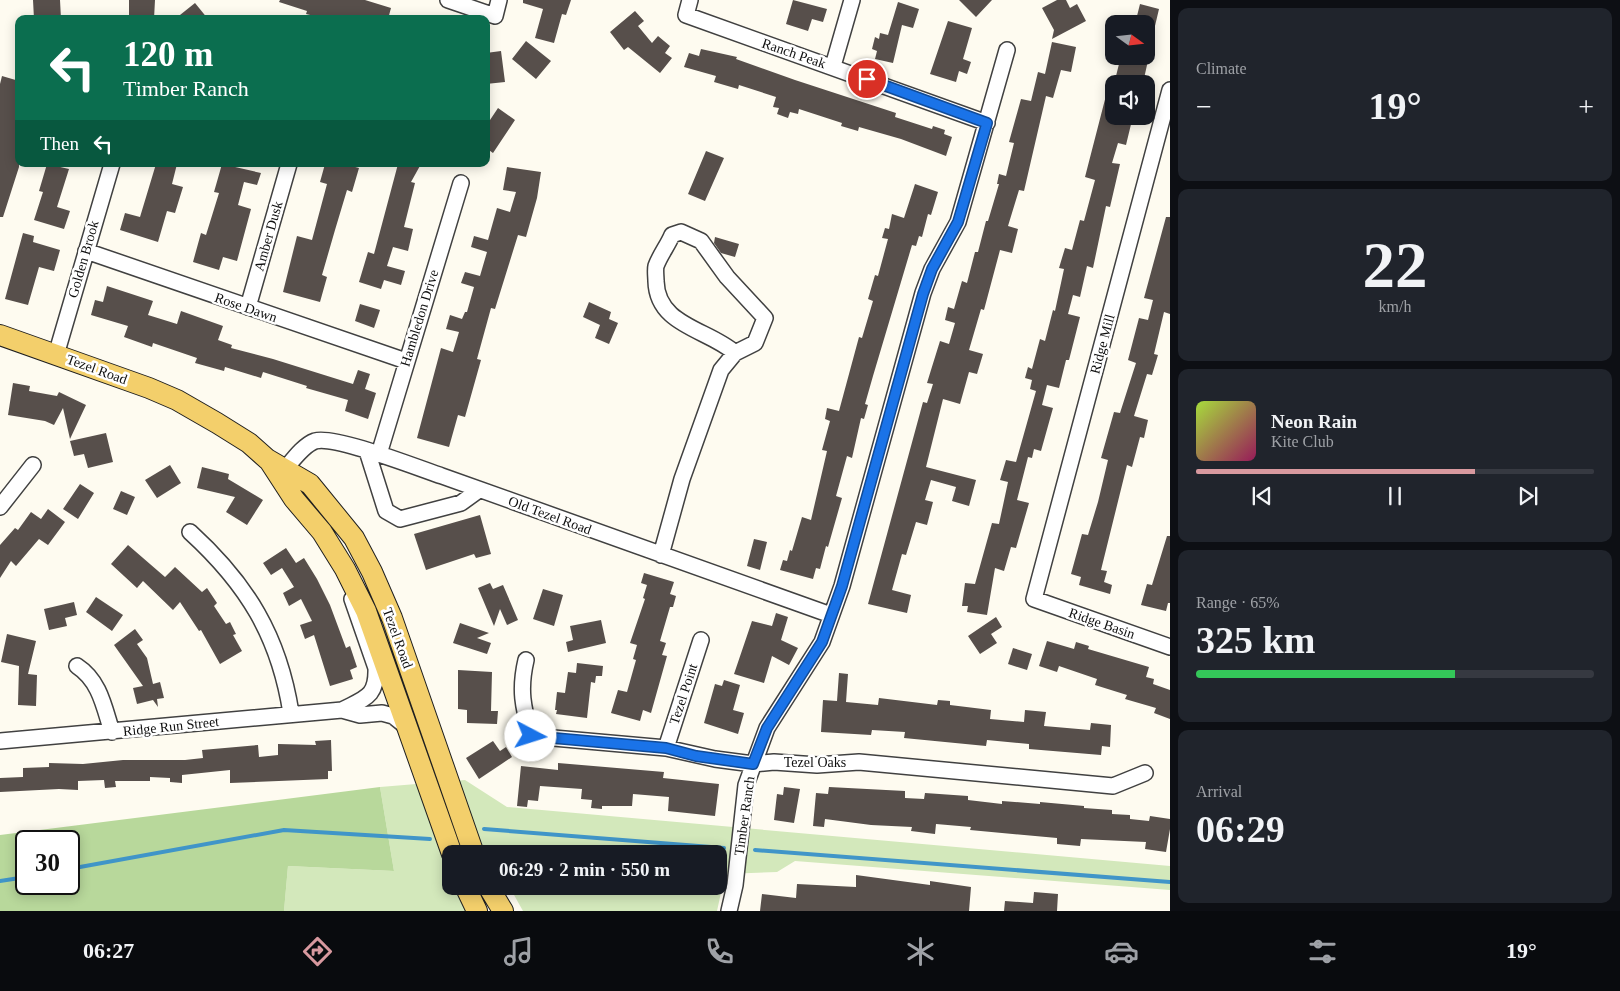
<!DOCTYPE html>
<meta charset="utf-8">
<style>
:root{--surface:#171b24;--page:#20242c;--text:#f1f3f6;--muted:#9ea1a6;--line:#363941;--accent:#d8999f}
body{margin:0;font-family:"Times New Roman",serif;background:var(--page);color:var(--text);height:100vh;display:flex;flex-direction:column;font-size:19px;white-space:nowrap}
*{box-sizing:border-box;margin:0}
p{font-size:16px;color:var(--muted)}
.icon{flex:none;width:28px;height:28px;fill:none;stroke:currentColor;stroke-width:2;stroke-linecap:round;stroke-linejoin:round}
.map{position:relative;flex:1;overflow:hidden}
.side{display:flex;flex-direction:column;gap:8px;padding:8px;background:#0d0f14;width:450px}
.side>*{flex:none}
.guide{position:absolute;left:15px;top:15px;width:475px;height:152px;border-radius:10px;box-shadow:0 2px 12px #0003;background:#0b6e4f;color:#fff;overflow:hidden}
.needle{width:32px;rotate:105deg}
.buttons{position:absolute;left:1105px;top:15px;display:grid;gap:10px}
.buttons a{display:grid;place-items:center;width:50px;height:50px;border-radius:10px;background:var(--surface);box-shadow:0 2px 12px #0003;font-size:25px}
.speed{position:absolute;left:15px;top:830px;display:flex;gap:10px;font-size:25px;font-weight:700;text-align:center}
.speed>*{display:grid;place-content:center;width:65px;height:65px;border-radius:50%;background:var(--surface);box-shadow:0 2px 12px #0003;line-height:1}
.speed .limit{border:2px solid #111;border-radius:8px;background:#fff;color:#111}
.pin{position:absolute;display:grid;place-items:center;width:42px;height:42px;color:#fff;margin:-21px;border:2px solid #fff;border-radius:50%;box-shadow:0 1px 5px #0007}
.me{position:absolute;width:55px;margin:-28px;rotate:95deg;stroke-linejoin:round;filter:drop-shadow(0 0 4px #0008)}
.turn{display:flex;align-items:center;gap:18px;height:105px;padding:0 25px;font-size:22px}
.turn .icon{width:65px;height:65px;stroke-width:2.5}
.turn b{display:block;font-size:35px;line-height:42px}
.then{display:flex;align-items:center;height:48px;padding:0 25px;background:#0003;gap:10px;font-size:19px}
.big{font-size:38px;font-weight:600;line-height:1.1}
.side .tile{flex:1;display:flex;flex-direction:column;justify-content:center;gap:8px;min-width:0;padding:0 18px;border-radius:10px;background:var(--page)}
.side .dial{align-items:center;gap:0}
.dial b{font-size:65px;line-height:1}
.song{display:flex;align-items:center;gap:15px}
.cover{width:60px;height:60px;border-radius:8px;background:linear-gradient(135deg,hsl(80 70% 55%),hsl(330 70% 35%))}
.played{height:5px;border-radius:2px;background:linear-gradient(90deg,var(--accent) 70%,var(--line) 70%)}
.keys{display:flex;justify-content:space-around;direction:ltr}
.heat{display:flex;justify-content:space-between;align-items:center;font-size:28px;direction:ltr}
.charge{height:8px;border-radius:4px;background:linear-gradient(90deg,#34c759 65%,var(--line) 0)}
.trip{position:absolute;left:442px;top:845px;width:285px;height:50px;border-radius:10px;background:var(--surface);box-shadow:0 2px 12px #0003;font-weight:600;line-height:50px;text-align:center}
.tab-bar{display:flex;height:80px;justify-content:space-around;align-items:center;background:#090b0e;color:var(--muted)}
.tab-bar .icon{width:35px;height:35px}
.tab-bar .selected{color:var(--accent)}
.tab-bar b{font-size:22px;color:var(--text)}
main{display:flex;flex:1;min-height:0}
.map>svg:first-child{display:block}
.green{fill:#d3e8bb}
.forest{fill:#b8d89b;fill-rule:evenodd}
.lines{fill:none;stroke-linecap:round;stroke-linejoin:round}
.stream{stroke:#4095c8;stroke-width:4}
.building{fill:#574f4b}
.minor-casing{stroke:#414141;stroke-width:18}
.major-casing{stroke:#1f1f1f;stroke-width:22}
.minor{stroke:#fff;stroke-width:15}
.major{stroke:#f3cf6b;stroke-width:20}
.route-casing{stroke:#114b97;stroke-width:12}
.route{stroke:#1a73e8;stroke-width:9}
.labels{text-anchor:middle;stroke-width:5;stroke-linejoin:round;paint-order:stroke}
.street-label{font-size:14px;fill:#0e0e0e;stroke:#fff}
</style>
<main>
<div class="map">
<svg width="1170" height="911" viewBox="0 0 1170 911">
<rect width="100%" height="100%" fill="#fefbf0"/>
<path class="green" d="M465,780L507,807L1170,866V890L795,861L777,872L725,874L717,911H523L509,886H719V854H451V874H447L451,886H454L467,911H284L288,866L394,871L380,787Z"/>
<path class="forest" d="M380,787L394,871L288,866L284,911H0V835ZM26,841H69V884H26Z"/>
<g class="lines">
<path class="stream" d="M484,829L724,848
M755,850L1170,882
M69,869L284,830L430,839
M0,881L26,877"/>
</g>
<path class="building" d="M33,0H60L61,19H34Z
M129,0H155L154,19H129Z
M280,0H365L391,8L388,19H327L306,14L307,11L279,2Z
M523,0H571L566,15L562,14L554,43L535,38L543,9L523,3Z
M793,0L827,9L823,22L812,19L808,31L786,24Z
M959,0H992L976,17Z
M1057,0H1066L1070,8L1077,4L1086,21L1052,39L1054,30L1042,8Z
M898,2L919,9L913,28L902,25L893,63L875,59L877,51L872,49L875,37L879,39L880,33L888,35Z
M195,3L208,19H175Z
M1140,4L1159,9L1150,47H1146V24H1135Z
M635,11L644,21L638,26L652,43L658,36L670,46L665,53L672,58L660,73L628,47L624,50L610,32Z
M948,21L972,28L963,59L971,62L967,74L959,71L956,82L930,74Z
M526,41L551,61L536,79L512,59Z
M1052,42L1076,47L1071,72L1061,70L1053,98L1046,96L1024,191L1019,190L1008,226L1018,229L1012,253L1000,250L984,310L981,309L969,350L983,354L977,374L969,372L960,404L943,399L926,467L976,480L969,506L952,501L956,487L931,480L925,500L933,502L927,525L916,522L906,555L902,554L892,590L911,595L907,613L868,604L923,402L927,403L933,384L927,383L931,370L940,341L949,344L955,323L945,320L948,307L954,309L962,281L967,283L975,252H978L986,221H988L999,184H997L999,174L1006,176L1014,143L1009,142L1021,99L1031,101L1038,72L1045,74Z
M701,49L737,57L736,59L795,80L896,113L895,117L932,129L933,126L945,130L944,134L952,137L946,156L901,139L859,127L858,131L841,126L842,123L799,109L798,114L790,112L788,118L777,114L779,108L773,107L776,97L739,85L738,89L714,82L716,76L684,67L689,53L699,56Z
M501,51L505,82L486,84V53Z
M1121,56H1149L1143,83L1132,80L1131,84H1114Z
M2,76L19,81V167L3,217H0V84Z
M1110,80L1114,81V116H1133L1126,145L1118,143L1112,163L1120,164L1110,207L1106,206L1093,268L1087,266L1080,297L1073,295L1068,314L1080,317L1069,360H1066L1059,388L1047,385L1042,405L1053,408L1041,451L1034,449L1032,458L1028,457L1017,500L1029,503L1016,548L1011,547L1004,571L995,568L987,615L967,612L968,606H962L965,583L975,584L992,523L999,524L1008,482L1000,480L1006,460L1016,462L1036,391L1030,389L1032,380L1025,378L1028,367L1032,369L1040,339L1045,341L1053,310L1055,311L1064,269L1059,268L1065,248L1072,250L1080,220L1084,221L1095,180L1085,177Z
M498,108L515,120L493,153L486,148V126Z
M706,151L724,158L705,201L688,194Z
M47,164L69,169L57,207L70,211L64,229L34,220L43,192L39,191Z
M156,164H177L172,184L183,187L175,213L167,211L158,242L120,230L125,213L140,217Z
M222,164L261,173L257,185L244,182L238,205L251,209L237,261L223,257L219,270L193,262L201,233L206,235L219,193L214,192Z
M325,164H344L359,168L352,192L347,190L335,230L322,275L327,277L320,302L283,292L297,236L312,240L327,184L320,182Z
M398,164H421L411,182L415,183L404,227L413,229L408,251L393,247L387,266L405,271L401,285L384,280L381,289L359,282L368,252L374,254Z
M507,167L541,172L537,198L526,237L518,235L495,309L491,308L477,359L481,360L465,417L458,415L449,447L417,438L441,348L453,352L459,332L446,329L450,315L462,319L465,312H467L474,287L461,283L465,272L480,276L487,252L471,247L474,236L488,240L497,208L510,212L516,192L503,190Z
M915,184L938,192L931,215L928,214L922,237L919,236L916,246L912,245L873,376L865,404L868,405L864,419L861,418L852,458L847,456L836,496L842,498L828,547L826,546L820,569L816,568L813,579L780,570L783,560L787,561L790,550L792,551L802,517L811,520L827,451L822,450L830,421L825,419L827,408L839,411L859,337L862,338L873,301L868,299L875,275L878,276L888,239L882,238L885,228L889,229L892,214L904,218Z
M1166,217H1170V314L1164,312L1154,354L1158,355L1152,375L1147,374L1134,416L1148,420L1144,438L1140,437L1132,467L1127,465L1101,570L1107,571L1104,582L1112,585L1110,594L1079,585L1081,577L1071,574L1082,534L1088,535L1098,502L1108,460L1101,458L1114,412L1120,413L1136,363L1128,360L1139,318L1148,320L1153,300L1144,298Z
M23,233L34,236L33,242L60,250L54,271L39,267L28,305L5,299Z
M715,237L739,244L735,257L721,253L714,243Z
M107,286L153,301L148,315L177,324L181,311L223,326L218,340L232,345L231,348L273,359L353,384L358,370L370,374L365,389L376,393L368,419L345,411L348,400L306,388L307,386L263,372L261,378L225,367L224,371L195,363L197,358L153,343L152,347L124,337L128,326L91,315L95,300L103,302Z
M589,302L611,312L609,319L618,323L609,344L595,338L600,325L583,317Z
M360,304L380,310L374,328L355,321Z
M13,383L30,386L29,391L57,396L59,392L86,405L70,439L63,408L54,425L45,421L8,415Z
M106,433L113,462L88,468L84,454L74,456L70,441Z
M170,465L181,483L157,498L145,480Z
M202,467L229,474L228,479L263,500L247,525L226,512L235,497L197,488Z
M80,484L94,493L78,519L63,509Z
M121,491L135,497L127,515L113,509Z
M48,509L65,522L48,545L39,539L16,566L11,561L0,578V545L15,528L18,530L31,512L41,519Z
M480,515L491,554L476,558L474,554L426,570L414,534Z
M1167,536H1170V603H1168L1166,611L1141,605L1147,584L1152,585Z
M754,539L767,542L760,570L747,566Z
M128,545L165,577L175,567L202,592L207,588L217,603L214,606L226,624L230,622L236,634L233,635L242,651L220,664L201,630L199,631L180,602L173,610L143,581L137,588L111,564Z
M286,548L296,563L304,558L317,579L330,605L346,648L350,646L357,667L350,670L353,679L330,686L314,635L305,639L300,625L312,621L301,599L289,606L283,593L294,587L282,568L271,575L263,563Z
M644,573L674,582L670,594L676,596L673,607H670L660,641L666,643L662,655L667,656L651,713L643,710L640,721L611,713L618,690L627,692L636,660L633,659L637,645L630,643L645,599L643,598L647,585L641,583Z
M490,583L493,589L503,585L518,620L507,625L500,609L494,626L478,588Z
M543,589L563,595L554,626L533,619Z
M96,597L123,615L112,631L86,612Z
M74,602L77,615L65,618L67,626L49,630L44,609Z
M776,613L788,617L781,640L798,648L789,665L772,656L764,683L734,674L752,621L772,626Z
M996,617L1002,627L991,634L997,643L980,654L968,636Z
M601,620L606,643L568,652L566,642L573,640L570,626Z
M460,623L489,633L477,638L491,643L487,654L453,643Z
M135,629L143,640L137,644L147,658L153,684L160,682L164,698L157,699L158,707L153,700L137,704L133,688L143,686L114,645Z
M7,634L36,641L28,674L37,675L36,706L18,705L19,666L1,662Z
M1047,641L1074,649L1076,642L1089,646L1088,649L1149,667L1146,677L1154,679L1153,684L1170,690V719L1154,713L1156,708L1125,699L1127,695L1095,685L1097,679L1059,666L1057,672L1039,666Z
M1013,648L1032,654L1027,670L1008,664Z
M577,663L603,666L602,676H596L595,683L591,682L587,718L556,714L557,710H555L557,692L565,693L568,672L576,673Z
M458,670L492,672L491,711H498L497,724L467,723V710L458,709Z
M839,673L848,674L846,702L878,705L879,698L937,705L938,700L950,701V705L991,710L990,719L1024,722L1025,710L1046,712L1044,726L1090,730L1091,723L1111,725L1110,747L1102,746L1101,755L1029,749V744L987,740L986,746L904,738L905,732L872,730L871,735L821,732L823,700L837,701Z
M724,680L740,685L733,710L744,713L738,734L704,723L715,684L722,686Z
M331,740L332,771H328V779L230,783V770L182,775V783L170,782V778L150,777V781H115L116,787L105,788L104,780L78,781V790L59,789L0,792V778L23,777V768L49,767V763L83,764L123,760H185L203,758L202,750L258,745L259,757L278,755V744L316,745L315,741Z
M493,741L500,751L506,747L512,757L479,779L466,758Z
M558,763L664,772L663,778L719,784L715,816L668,811L669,797L633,794L632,806H602V809L591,808L592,800L581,799L582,789L540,786L538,801L528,800L527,807L517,806L521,766L558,770Z
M784,787L800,789L794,823L774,820L777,794L783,795Z
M829,787L905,791V798L924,799L925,793L968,796V800L1002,804V801L1040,804V802L1084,806V808L1112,810V814L1130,815V819L1149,821L1150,816L1170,819V829L1166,852L1145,849L1146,842L1081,839L1080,846L1057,844V838L970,830L971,827L936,824L935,834L911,831L912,827L871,825L825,819L824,827L813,826L816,793L828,794Z
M856,875L930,885V881L971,887L969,911H760L762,894L796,898L797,884L856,887Z
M1034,892L1058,894L1057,911H1004L1005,901L1033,903Z"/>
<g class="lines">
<g class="minor-casing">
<path id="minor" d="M448,0L495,16L499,0
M690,0L686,15L987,123
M833,66L852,0
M1170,90L1034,599L1170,647
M86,251L406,361
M248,307L289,164
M56,355L112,164
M367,451L386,511L400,519L461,503L479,490
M379,454L461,183
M279,476C289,466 301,446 315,441C335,435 418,468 442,476L831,615
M0,507L33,465
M190,532C247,584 279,636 291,713
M661,555L682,479L721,370L735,353L755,343L765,318L727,277L701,241L681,232L672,235C668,245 660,255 656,266C655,270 656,277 656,281C657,326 708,329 735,353
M526,660C519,690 523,707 531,736L666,748L715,759L753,764L774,762L817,765L859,762L1113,786L1145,773
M77,666C100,681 104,707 112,732
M342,710C365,698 377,697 376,668L352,599
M0,741L342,710L360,715L382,713L393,716L408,728
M666,748L701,640
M729,911L735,885L746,785L767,728L822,642L842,586L923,293L932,269L958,222L1007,50"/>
</g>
<g class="major-casing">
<path id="major" d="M0,335L149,388L177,400L217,423L249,443L267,459L310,484L354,538L372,572L392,618L474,854
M270,462L294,499L322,532L345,569L366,611L452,854
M465,886L477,911
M488,886L503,911"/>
</g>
<use href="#minor" class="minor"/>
<use href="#major" class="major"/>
</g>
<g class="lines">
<g class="route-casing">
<path id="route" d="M531,736L666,748L696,756L753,764L767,728L822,642L842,586L923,294L932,269L958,222L987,123L867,79"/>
</g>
<use href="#route" class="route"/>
</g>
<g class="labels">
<g class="street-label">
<text transform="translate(794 53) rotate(19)" y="5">Ranch Peak</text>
<text transform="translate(268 236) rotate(-74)" y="5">Amber Dusk</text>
<text transform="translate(83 259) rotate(-74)" y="5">Golden Brook</text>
<text transform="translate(246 307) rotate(19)" y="5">Rose Dawn</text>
<text transform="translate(419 318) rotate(-73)" y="5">Hambledon Drive</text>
<text transform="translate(1102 344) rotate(-75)" y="5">Ridge Mill</text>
<text transform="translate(97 369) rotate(20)" y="5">Tezel Road</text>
<text transform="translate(550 515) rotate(20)" y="5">Old Tezel Road</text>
<text transform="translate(1102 623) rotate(19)" y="5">Ridge Basin</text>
<text transform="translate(398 638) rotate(70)" y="5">Tezel Road</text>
<text transform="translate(683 694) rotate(-72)" y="5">Tezel Point</text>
<text transform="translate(171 726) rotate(-6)" y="5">Ridge Run Street</text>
<text x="815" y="767">Tezel Oaks</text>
<text transform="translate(744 816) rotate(-82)" y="5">Timber Ranch</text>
</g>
</g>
</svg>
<div class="buttons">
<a><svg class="needle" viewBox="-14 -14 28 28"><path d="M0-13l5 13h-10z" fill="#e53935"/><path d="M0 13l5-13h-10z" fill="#9ea1a6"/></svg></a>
<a><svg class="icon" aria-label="sound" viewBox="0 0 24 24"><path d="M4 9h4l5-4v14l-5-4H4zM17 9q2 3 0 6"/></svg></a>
</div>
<div class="speed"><div class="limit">30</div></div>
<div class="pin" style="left:867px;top:79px;background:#d93025"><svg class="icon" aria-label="arrive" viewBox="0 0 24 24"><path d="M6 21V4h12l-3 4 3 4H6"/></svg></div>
<svg class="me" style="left:531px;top:736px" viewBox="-20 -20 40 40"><circle r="19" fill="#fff"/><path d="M0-13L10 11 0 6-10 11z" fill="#1a73e8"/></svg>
<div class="trip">06:29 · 2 min · 550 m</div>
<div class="guide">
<div class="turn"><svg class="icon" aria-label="left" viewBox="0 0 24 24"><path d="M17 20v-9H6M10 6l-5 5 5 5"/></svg><div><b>120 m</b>Timber Ranch</div></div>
<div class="then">Then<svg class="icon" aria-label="left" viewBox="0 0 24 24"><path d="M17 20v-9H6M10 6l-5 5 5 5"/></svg></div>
</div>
</div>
<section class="side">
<div class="tile"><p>Climate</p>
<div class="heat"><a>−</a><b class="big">19°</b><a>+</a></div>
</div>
<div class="tile dial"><b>22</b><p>km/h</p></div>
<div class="tile">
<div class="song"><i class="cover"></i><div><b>Neon Rain</b><p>Kite Club</p></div></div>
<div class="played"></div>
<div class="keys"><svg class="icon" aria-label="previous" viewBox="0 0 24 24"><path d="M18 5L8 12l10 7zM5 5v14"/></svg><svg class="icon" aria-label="pause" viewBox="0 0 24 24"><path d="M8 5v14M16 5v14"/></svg><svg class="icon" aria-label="next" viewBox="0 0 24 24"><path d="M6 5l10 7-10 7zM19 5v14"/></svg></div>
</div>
<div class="tile"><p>Range · 65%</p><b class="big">325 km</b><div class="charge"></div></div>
<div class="tile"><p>Arrival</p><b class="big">06:29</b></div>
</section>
</main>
<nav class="tab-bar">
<b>06:27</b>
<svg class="icon selected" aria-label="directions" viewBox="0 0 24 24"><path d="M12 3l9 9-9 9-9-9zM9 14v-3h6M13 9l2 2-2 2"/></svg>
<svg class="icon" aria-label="music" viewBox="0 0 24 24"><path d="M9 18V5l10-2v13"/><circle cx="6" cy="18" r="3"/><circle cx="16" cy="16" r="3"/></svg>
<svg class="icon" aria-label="phone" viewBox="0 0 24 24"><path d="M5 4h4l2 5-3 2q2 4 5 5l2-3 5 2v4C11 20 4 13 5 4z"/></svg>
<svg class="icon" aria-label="climate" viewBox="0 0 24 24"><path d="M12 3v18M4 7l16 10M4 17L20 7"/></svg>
<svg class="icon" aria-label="car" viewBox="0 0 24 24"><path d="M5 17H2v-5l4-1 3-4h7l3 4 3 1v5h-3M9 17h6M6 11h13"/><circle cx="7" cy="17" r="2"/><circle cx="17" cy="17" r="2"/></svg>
<svg class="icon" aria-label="filters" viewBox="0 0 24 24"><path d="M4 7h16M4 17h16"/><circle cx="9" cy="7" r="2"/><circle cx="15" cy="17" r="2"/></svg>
<b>19°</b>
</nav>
